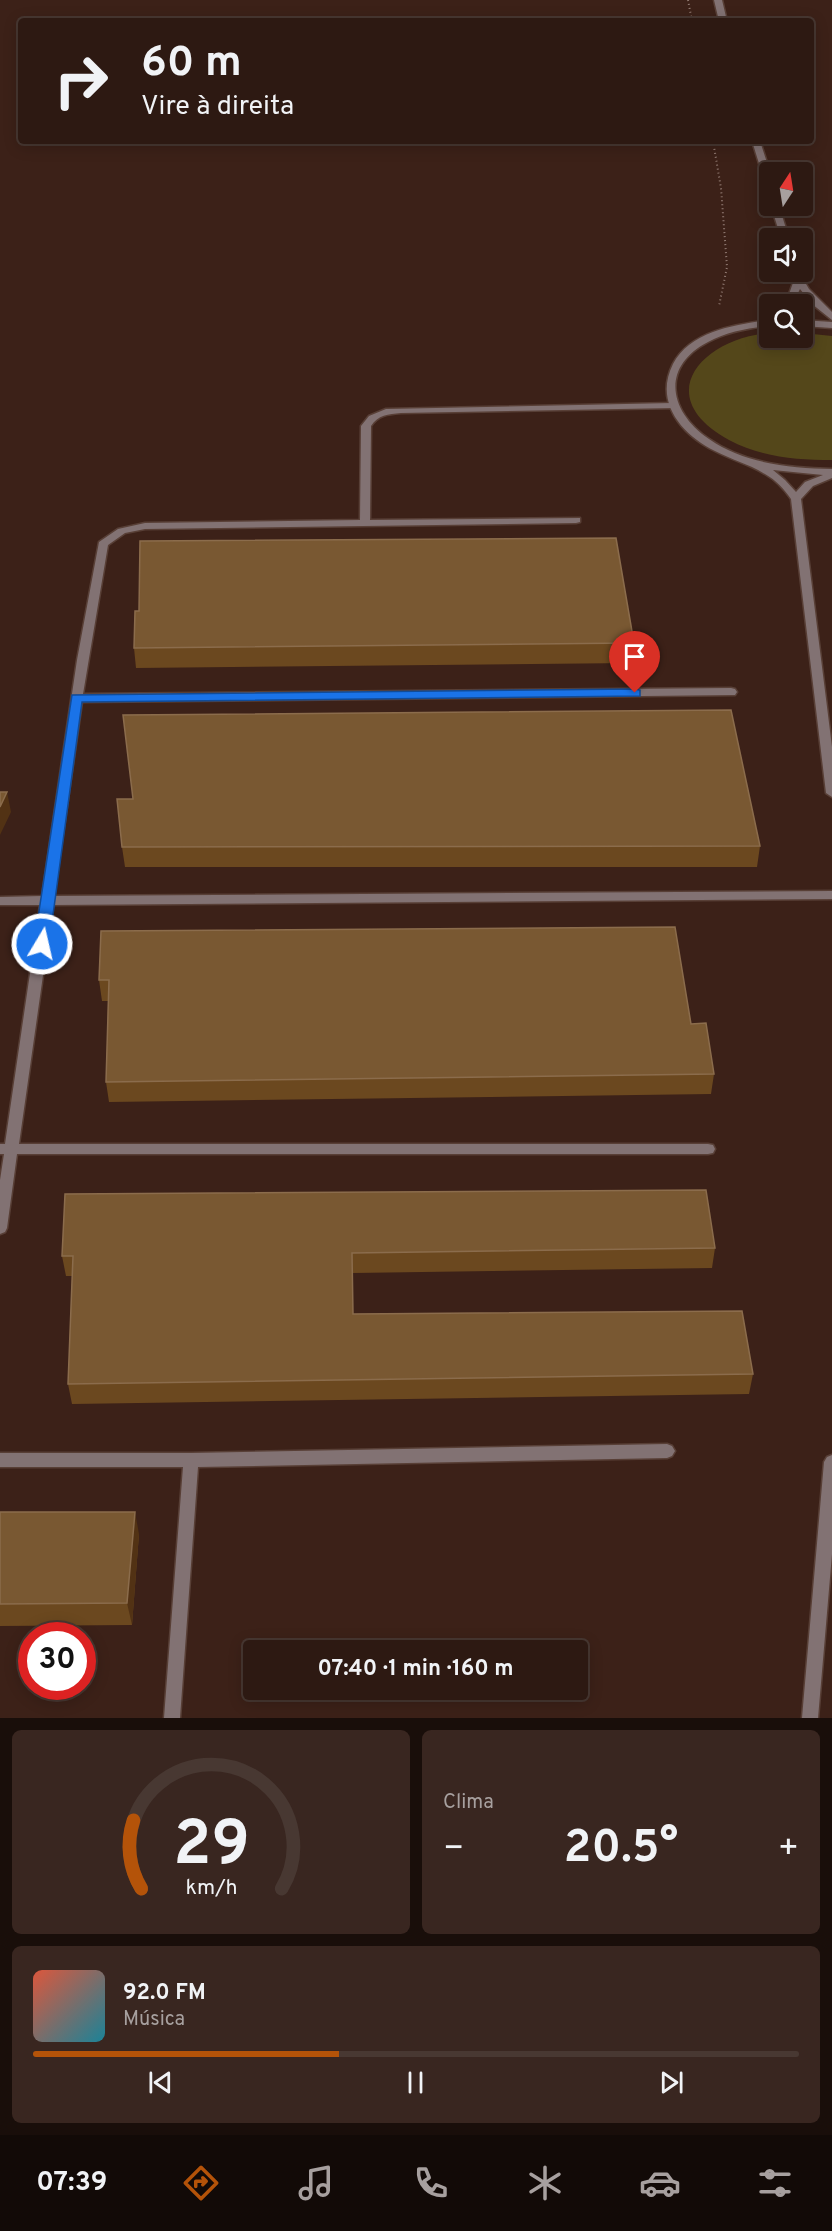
<!DOCTYPE html>
<html lang="pt">
<meta charset="utf-8">
<style>
:root{--surface:#2d1912;--page:#392620;--text:#f1f3f6;--muted:#a7a09f;--line:#483832;--accent:#b45309}
body{margin:0;font-family:Overpass,sans-serif;background:var(--page);color:var(--text);height:100vh;display:flex;flex-direction:column;font-size:22px;white-space:nowrap}
*{box-sizing:border-box;margin:0}
p{font-size:20px;color:var(--muted)}
.icon{flex:none;width:33px;height:33px;fill:none;stroke:currentColor;stroke-width:2;stroke-linecap:round;stroke-linejoin:round}
.map{position:relative;height:1718px;overflow:hidden}
.sheet{display:flex;flex-direction:column;gap:12px;padding:12px;background:#190e0a;flex:1}
.sheet>*{flex:none}
.banner{position:absolute;left:18px;top:18px;width:796px;height:126px;border-radius:6px;box-shadow:0 3px 15px #0003,0 0 0 2px var(--line);background:#2d1912;color:var(--text);overflow:hidden}
.needle{width:39px;rotate:12deg}
.tools{position:absolute;left:759px;top:162px;display:grid;gap:12px}
.tools a{display:grid;place-items:center;width:54px;height:54px;border-radius:6px;background:var(--surface);box-shadow:0 3px 15px #0003,0 0 0 2px var(--line);font-size:30px}
.speed{position:absolute;left:18px;top:1622px;display:flex;gap:12px;font-size:30px;font-weight:700;text-align:center}
.speed>*{display:grid;place-content:center;width:78px;height:78px;border-radius:50%;background:var(--surface);box-shadow:0 3px 15px #0003,0 0 0 2px var(--line);line-height:1}
.speed .limit{border:9px solid #d22;background:#fff;color:#111}
.pin{position:absolute;display:grid;place-items:center;width:51px;height:51px;color:#fff;margin:-62px -26px;border-radius:50% 50% 50% 0;rotate:-45deg;box-shadow:0 0 6px #0007}
.pin .icon{rotate:45deg}
.me{position:absolute;width:66px;margin:-33px;rotate:9deg;stroke-linejoin:round;filter:drop-shadow(0 0 4px #0008)}
.turn{display:flex;align-items:center;gap:21px;height:126px;padding:0 24px;font-size:27px}
.turn .icon{width:78px;height:78px;stroke-width:2.5}
.turn b{display:block;font-size:42px;line-height:51px}
.big{font-size:45px;font-weight:700;line-height:1.1}
.sheet .card{flex:1;display:flex;flex-direction:column;justify-content:center;gap:9px;min-width:0;padding:0 21px;border-radius:9px;background:var(--page)}
.sheet .dial{align-items:center;gap:0}
.dial svg{height:156px;overflow:visible;fill:none;stroke:var(--line);stroke-width:7;stroke-linecap:round;text-anchor:middle}
.dial text{fill:var(--text);stroke:none}
.song{display:flex;align-items:center;gap:18px}
.cover{width:72px;height:72px;border-radius:9px;background:linear-gradient(135deg,hsl(10 70% 55%),hsl(190 70% 35%))}
.played{height:6px;border-radius:3px;background:linear-gradient(90deg,var(--accent) 40%,var(--line) 40%)}
.keys{display:flex;justify-content:space-around;direction:ltr}
.heat{display:flex;justify-content:space-between;align-items:center;font-size:33px;direction:ltr}
.sheet .tiles{flex:1;display:grid;gap:12px;grid-template-columns:1fr 1fr}
.card:last-child{grid-column:span 2}
.trip{position:absolute;left:243px;top:1640px;width:345px;height:60px;border-radius:6px;background:var(--surface);box-shadow:0 3px 15px #0003,0 0 0 2px var(--line);font-weight:700;line-height:60px;text-align:center}
.dock{display:flex;height:96px;justify-content:space-around;align-items:center;background:#120a07;color:var(--muted)}
.dock .icon{width:42px;height:42px}
.dock .on{color:var(--accent)}
.dock b{font-size:27px;color:var(--text)}
.map>svg:first-child{display:block}
.green{fill:#54471a}
.lines{fill:none;stroke-linecap:round;stroke-linejoin:round}
.minor-casing{stroke:#583f36;stroke-width:3}
.tertiary-casing{stroke:#583f36;stroke-width:3}
.path{stroke:#947d75;stroke-width:2;stroke-dasharray:1 3;stroke-linecap:butt}
.minor{fill:#827273;fill-rule:evenodd}
.tertiary{fill:#827273;fill-rule:evenodd}
.wall{fill:#6b481f}
.shaded-wall{fill:#523214}
.building{fill:#795832;stroke:#8b6c4c;stroke-width:1.5}
.route{fill:#1a73e8;stroke:#114b97;stroke-width:1.5}
</style>
<div class="map">
<svg width="832" height="1718" viewBox="0 0 832 1718">
<rect width="100%" height="100%" fill="#3c2118"/>
<path class="green" d="M769,333L770,338H802L803,333L832,336V460C797,460 761,457 729,440C650,397 701,339 769,333Z"/>
<g class="lines">
<g class="minor-casing">
<path id="minor" d="M672,403L677,406L675,408L401,413C388,414 378,415 371,426L370,520L580,518V522L576,523L145,529L125,533L108,545L83,694L731,688L735,689L737,692L735,695L82,702L54,896L832,891V899L53,905L19,1144H708L713,1145L715,1149L713,1153L708,1154H17L7,1228L5,1232L0,1234V1180L4,1154H0V1144H5L40,905H0V897L42,896L77,660L99,542L118,529L145,523L360,520L361,426L369,416L386,409Z
M667,1444L672,1446L675,1451L672,1456L667,1458L198,1467L180,1718H164L183,1467H0V1453H191Z"/>
</g>
<g class="tertiary-casing">
<path id="tertiary" d="M714,0H722L727,21H719Z
M752,141H760L770,172V188L766,186Z
M771,206H779L789,238H781Z
M791,272H799L809,289L832,312V320L812,304L800,289L796,297L789,304H780L789,294L794,280Z
M770,320V326C748,328 727,332 708,342C660,367 669,412 709,439C745,464 790,468 832,469V478L813,486L801,499L832,747V797L826,793L791,499C784,489 776,480 765,474C749,464 732,460 715,451C681,434 654,402 673,364C690,331 737,324 770,320ZM773,470L823,475L805,482L796,492L785,480Z
M802,320L832,322V328L802,326Z
M832,1455V1554L818,1718H802L824,1462L827,1457Z"/>
</g>
<path class="path" d="M688,0L692,21
M713,141L721,188L727,267L719,306"/>
<use href="#minor" class="minor"/>
<use href="#tertiary" class="tertiary"/>
</g>
<path class="wall" d="M634,643L632,663L136,668L134,648Z
M760,846L757,867H125L122,847Z
M101,931L691,1024L714,1074L711,1094L109,1102L106,1082L108,1001H102L99,980Z
M715,1248L712,1268L353,1273V1314L753,1374L749,1394L72,1404L68,1384L72,1276H66L62,1256Z
M0,1512L139,1534L132,1625L0,1626Z"/>
<path class="shaded-wall" d="M7,792L11,812L0,835V807Z
M135,1512L139,1534L132,1625L127,1603Z"/>
<path class="building" d="M616,538L634,643L134,648L135,611H139L140,541Z
M731,710L760,846L122,847L117,799H133L123,715Z
M0,792H7L0,807Z
M675,927L691,1024L706,1023L714,1074L106,1082L109,980H99L101,931Z
M706,1190L715,1248L352,1253L353,1314L742,1311L753,1374L68,1384L73,1256H62L65,1194Z
M0,1512H135L127,1603L0,1604Z"/>
<path class="route" d="M635,689L640,690V696L82,702L49,944L42,949L34,944L72,695Z"/>
</svg>
<div class="tools">
<a><svg class="needle" viewBox="-14 -14 28 28"><path d="M0-13l5 13h-10z" fill="#e53935"/><path d="M0 13l5-13h-10z" fill="#a7a09f"/></svg></a>
<a><svg class="icon" aria-label="sound" viewBox="0 0 24 24"><path d="M4 9h4l5-4v14l-5-4H4zM17 9q2 3 0 6"/></svg></a>
<a><svg class="icon" aria-label="search" viewBox="0 0 24 24"><circle cx="10" cy="10" r="6"/><path d="M15 15l6 6"/></svg></a>
</div>
<div class="speed"><div class="limit">30</div></div>
<div class="pin" style="left:635px;top:693px;background:#d93025"><svg class="icon" aria-label="arrive" viewBox="0 0 24 24"><path d="M6 21V4h12l-3 4 3 4H6"/></svg></div>
<svg class="me" style="left:42px;top:944px" viewBox="-20 -20 40 40"><circle r="17" fill="#1a73e8" stroke="#fff" stroke-width="3"/><path d="M0-11L8 9 0 5-8 9z" fill="#fff"/></svg>
<div class="trip">07:40 · 1 min · 160 m</div>
<div class="banner">
<div class="turn"><svg class="icon" aria-label="right" viewBox="0 0 24 24"><path d="M7 20v-9h11M14 6l5 5-5 5"/></svg><div><b>60 m</b>Vire à direita</div></div>
</div>
</div>
<section class="sheet">
<div class="tiles">
<div class="card dial"><svg viewBox="0 0 100 80">
<path d="M14 69A42 42 0 1 1 86 69"/>
<path d="M14 69A42 42 0 0 1 10 34" stroke="#b45309"/>
<text x="50" y="56" font-size="32" font-weight="700">29</text>
<text x="50" y="72" font-size="11">km/h</text>
</svg></div>
<div class="card"><p>Clima</p>
<div class="heat"><a>−</a><b class="big">20.5°</b><a>+</a></div>
</div>
<div class="card">
<div class="song"><i class="cover"></i><div><b>92.0 FM</b><p>Música</p></div></div>
<div class="played"></div>
<div class="keys"><svg class="icon" aria-label="previous" viewBox="0 0 24 24"><path d="M18 5L8 12l10 7zM5 5v14"/></svg><svg class="icon" aria-label="pause" viewBox="0 0 24 24"><path d="M8 5v14M16 5v14"/></svg><svg class="icon" aria-label="next" viewBox="0 0 24 24"><path d="M6 5l10 7-10 7zM19 5v14"/></svg></div>
</div>
</div>
</section>
<nav class="dock">
<b>07:39</b>
<svg class="icon on" aria-label="directions" viewBox="0 0 24 24"><path d="M12 3l9 9-9 9-9-9zM9 14v-3h6M13 9l2 2-2 2"/></svg>
<svg class="icon" aria-label="music" viewBox="0 0 24 24"><path d="M9 18V5l10-2v13"/><circle cx="6" cy="18" r="3"/><circle cx="16" cy="16" r="3"/></svg>
<svg class="icon" aria-label="phone" viewBox="0 0 24 24"><path d="M5 4h4l2 5-3 2q2 4 5 5l2-3 5 2v4C11 20 4 13 5 4z"/></svg>
<svg class="icon" aria-label="climate" viewBox="0 0 24 24"><path d="M12 3v18M4 7l16 10M4 17L20 7"/></svg>
<svg class="icon" aria-label="car" viewBox="0 0 24 24"><path d="M5 17H2v-5l4-1 3-4h7l3 4 3 1v5h-3M9 17h6M6 11h13"/><circle cx="7" cy="17" r="2"/><circle cx="17" cy="17" r="2"/></svg>
<svg class="icon" aria-label="filters" viewBox="0 0 24 24"><path d="M4 7h16M4 17h16"/><circle cx="9" cy="7" r="2"/><circle cx="15" cy="17" r="2"/></svg>
</nav>
